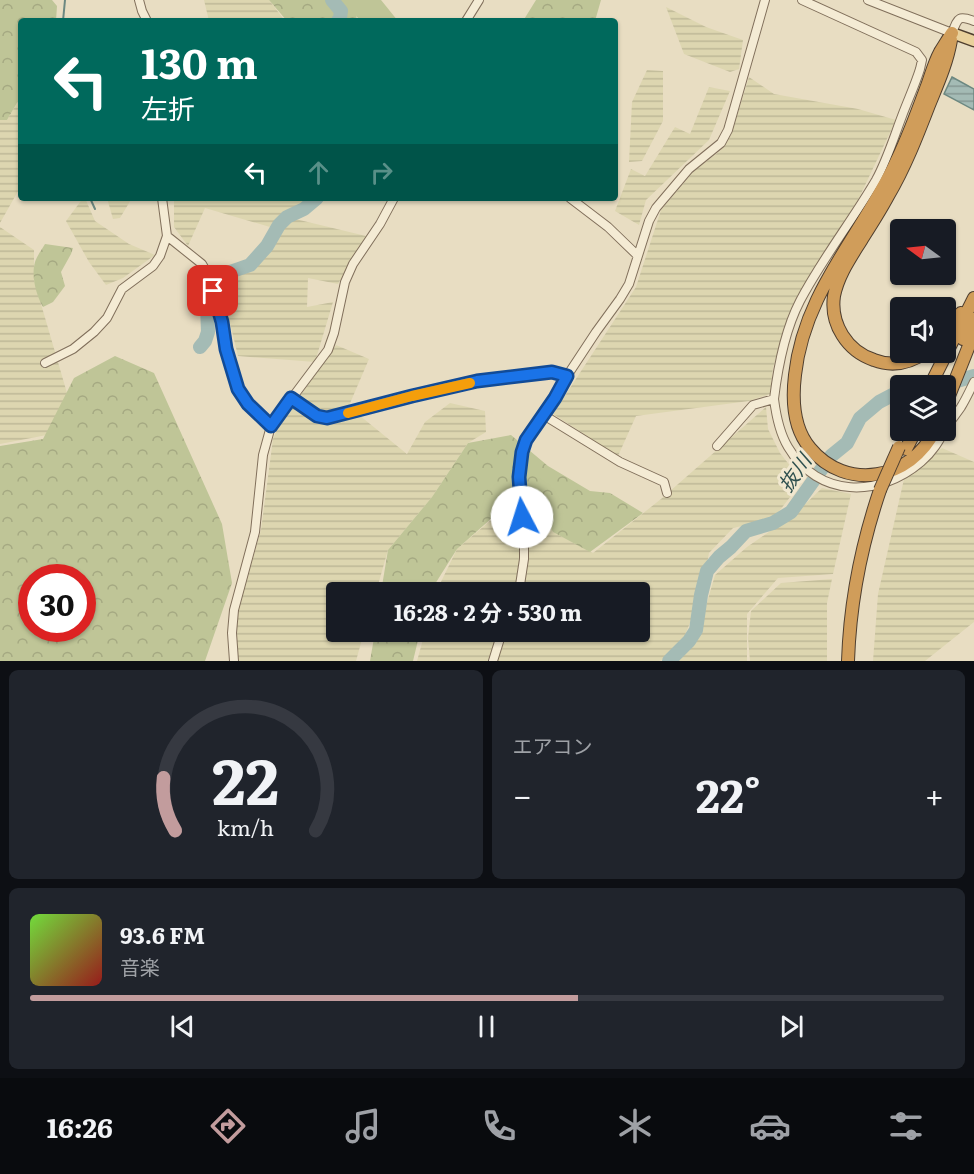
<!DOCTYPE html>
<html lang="ja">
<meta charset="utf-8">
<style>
:root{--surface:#171b24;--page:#20242c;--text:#f1f3f6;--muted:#9ea1a6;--line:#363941;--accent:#c29c9d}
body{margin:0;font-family:Literata,"Noto Sans JP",serif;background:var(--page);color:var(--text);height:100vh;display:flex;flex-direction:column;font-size:22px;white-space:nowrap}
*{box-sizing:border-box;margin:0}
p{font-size:20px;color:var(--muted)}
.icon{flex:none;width:33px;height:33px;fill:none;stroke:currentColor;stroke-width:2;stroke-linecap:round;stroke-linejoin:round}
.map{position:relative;height:661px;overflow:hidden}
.drawer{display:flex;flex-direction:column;gap:9px;padding:9px;background:#0d0f14;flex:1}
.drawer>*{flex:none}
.banner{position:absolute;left:18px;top:18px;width:600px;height:183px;border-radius:6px;box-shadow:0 2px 4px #0004;background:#00695c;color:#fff;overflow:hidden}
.needle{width:39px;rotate:285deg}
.fabs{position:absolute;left:890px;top:219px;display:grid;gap:12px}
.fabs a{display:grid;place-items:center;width:66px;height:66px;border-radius:6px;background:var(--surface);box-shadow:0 2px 4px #0004;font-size:30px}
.speed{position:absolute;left:18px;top:564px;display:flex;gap:12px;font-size:30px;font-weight:700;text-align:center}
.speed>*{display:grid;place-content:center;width:78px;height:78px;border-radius:50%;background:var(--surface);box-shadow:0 2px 4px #0004;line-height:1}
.speed .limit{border:9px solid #d22;background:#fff;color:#111}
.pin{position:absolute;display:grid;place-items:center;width:51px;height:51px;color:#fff;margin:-26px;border-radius:12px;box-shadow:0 3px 9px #0006}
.me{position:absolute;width:66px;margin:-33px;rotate:355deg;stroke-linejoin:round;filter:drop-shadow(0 0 4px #0008)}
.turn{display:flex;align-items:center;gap:21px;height:126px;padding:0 24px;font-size:27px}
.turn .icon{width:78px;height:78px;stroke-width:2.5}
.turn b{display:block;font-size:42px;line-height:51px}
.lanes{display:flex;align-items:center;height:57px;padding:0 24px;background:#0003;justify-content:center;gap:30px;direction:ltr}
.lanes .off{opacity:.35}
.big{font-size:45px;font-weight:700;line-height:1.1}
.drawer .tile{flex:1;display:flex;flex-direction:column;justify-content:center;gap:9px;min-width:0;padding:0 21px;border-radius:9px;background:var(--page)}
.drawer .dial{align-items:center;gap:0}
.dial svg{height:156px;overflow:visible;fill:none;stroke:var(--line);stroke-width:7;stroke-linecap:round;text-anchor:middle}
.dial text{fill:var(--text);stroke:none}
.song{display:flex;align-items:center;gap:18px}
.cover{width:72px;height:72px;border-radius:9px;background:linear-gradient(135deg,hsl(100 70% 55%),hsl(0 70% 35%))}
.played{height:6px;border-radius:3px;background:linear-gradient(90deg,var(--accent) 60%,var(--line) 60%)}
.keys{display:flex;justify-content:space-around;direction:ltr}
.heat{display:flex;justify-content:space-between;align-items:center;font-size:33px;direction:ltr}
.drawer .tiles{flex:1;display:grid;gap:9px;grid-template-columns:1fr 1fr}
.tile:last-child{grid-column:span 2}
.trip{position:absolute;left:326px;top:582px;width:324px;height:60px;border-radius:6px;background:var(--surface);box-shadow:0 2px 4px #0004;font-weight:700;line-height:60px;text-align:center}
.dock{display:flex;height:96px;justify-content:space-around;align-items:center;background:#090b0e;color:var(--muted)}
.dock .icon{width:42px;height:42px}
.dock .on{color:var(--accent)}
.dock b{font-size:27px;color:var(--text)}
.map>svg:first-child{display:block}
.farmland{fill:url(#farmland-rules)}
.grass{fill:#bfc597}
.forest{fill:url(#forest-crowns);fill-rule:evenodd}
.water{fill:url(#water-rules);stroke:#6c8881;stroke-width:1.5}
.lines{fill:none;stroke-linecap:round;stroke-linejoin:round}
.stream{stroke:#6c8881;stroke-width:2}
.river{stroke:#a4bbb5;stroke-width:14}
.minor-casing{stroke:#806f5b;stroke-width:10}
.major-casing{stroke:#4e3e2f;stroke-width:13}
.highway-casing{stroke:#4e3e2f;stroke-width:14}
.minor{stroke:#f4ebd4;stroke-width:8}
.major{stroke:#e9d19c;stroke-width:10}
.highway{stroke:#d09d5a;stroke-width:12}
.highway-bridge-casing{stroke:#4e3e2f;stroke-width:14;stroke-linecap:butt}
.highway-bridge{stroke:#d09d5a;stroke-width:12}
.route-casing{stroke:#114b97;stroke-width:15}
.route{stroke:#1a73e8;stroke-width:10}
.slow{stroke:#f59e0b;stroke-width:10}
.labels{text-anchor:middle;stroke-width:6;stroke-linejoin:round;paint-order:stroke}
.water-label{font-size:20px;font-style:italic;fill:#2e504e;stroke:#f1e8d0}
</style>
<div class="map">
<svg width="974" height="661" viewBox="0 0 974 661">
<defs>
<pattern id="farmland-rules" width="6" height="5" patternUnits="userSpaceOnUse" patternTransform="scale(1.5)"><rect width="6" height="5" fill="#ddd6b0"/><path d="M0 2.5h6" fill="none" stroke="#beb897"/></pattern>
<pattern id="forest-crowns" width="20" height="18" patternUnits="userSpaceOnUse" patternTransform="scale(1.5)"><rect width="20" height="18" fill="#bfc597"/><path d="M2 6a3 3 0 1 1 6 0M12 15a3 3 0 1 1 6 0" fill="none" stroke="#a5a982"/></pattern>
<pattern id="water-rules" width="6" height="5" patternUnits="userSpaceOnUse" patternTransform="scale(1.5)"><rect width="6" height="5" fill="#a4bbb5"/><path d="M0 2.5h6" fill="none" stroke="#869893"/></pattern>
</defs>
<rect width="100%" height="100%" fill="#e8ddc2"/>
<path class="farmland" d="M204,0H269L285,21H209Z
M666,7L706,27L743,40L739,69L730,72L684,54Z
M647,70L663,71V121L642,161L629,162L632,102Z
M749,77L774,94L858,109L896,120L858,200L811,273L797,298L781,340L773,368L770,394L749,401L636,416L618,456L553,414L636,287L661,210L694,171L720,151L731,135Z
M709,87L730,91L709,140L646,200L639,225L615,211L631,169L645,176L675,127L690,134Z
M21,96V186L0,223V120H7Z
M83,198H85L95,221L129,244L155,255L123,278L106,285L89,262L66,221Z
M107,198H132L120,218L113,219Z
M174,198H308L270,227L205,208L188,246L174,227Z
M287,217L366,236L338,284L308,278L307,307L333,302L315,362L238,356L220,283L255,266L274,248Z
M0,227L34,250V280L67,393L52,434L0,444Z
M336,345L369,359L348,408L359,415L407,454L425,422L450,403L485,411L486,432L468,443L432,497L388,550L376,592H336V632H364L356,661H232L237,614L261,530L273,439L278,427Z
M766,407L768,429L780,453L791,467L798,487L773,519L733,528L709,553L701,595L678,653L659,661H417L425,632H639V592H436L457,549L530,487L553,532L593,553L661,499Z
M942,448L974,462V622L925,661H873L878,594L904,479Z
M822,488L851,494L833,574L778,578L747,614V661H677L697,637L715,575L747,547L795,514Z
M832,579L827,603V661H750L748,638L751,611L781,583Z"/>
<path class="grass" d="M347,0H381L398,21H362L357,17Z"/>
<path class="forest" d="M0,0H52L57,6L56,21H21V96L7,120H0Z
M269,0H349L357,13L356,21H287Z
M536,0H601L595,21H523Z
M45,244L73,248L71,254L61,272L65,286L53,302L43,307C36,295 31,276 35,262C37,256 42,249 45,244Z
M115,356L154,373L222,524L232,583L205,661H0V446L43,439L74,378ZM32,578H82V628H32Z
M511,435L548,466L590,491L610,493L643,513L590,552L553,532L530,487L502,509L457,549L430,592H381L388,550L432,497L468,443Z
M375,632H420L413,661H370Z"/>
<path class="water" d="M952,77L974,89V110L944,94Z"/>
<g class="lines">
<path class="stream" d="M63,21L65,0
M90,198L95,209"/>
<path class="river" d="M332,0L341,11L340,18L338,21
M217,280L227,273L250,265L267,246L279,225L287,217L304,209L317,198
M200,347L205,341L208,332L207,306L209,291
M931,386L954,382L974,376
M669,661L689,641L696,630L701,595L707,571L719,557L731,547L746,531L773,523L791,512L831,456L847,443L860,418L879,402L900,391"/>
<g class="minor-casing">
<path id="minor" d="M139,0L142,11L147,21
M868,0L952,33C958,18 958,15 974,21
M466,21L479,0
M162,198L167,236L202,264L209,276L222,322L226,349L238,389L248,404L271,426
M570,198L608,227L637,255
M45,363L73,349L94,332L107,318L122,289L153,266L160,256L167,236
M291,398L317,416L327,418L412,396L477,381L553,372L567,376
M774,399C776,415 779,432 788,447C818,498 879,498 921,462C934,451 940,439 948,425C952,419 957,413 961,407C966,399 970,390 974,382
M542,414L620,462L664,482L667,493
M717,446L753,405L774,399C778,366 785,330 800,301C822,259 852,221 876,180C887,160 894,137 902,116C908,100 915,85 920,69L922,60L916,52L802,0
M517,592L520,585L524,559V538L519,477L522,451L526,440L555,398L567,376L596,332L620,299L629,284L649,221L656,208L689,169L721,143L728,130L765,0
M234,661L232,633L234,610L255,532L263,455L271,426L328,350L334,333L345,282L353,264L380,224L394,198
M493,661L502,632"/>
</g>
<g class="major-casing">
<path id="major" d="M952,33L974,41"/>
</g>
<g class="highway-casing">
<path id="highway" d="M945,333L961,313
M963,339L974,319
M926,352C910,363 892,367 874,360C847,351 830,324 834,296C838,275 851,257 862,239C871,225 880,211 888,196C905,167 917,136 929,105C938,83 947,63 951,40
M930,386L974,298
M945,406L974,333
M935,430C911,480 846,492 810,448C793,428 792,400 795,375C804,291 862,235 896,162C908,138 917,112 927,86C931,75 934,63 940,52C944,46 948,39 952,33
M906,449L916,430
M848,661C850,602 861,546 880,490"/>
</g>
<use href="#minor" class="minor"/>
<use href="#major" class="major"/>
<use href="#highway" class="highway"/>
<g class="highway-bridge-casing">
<path id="highway-bridge" d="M880,490L899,447"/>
</g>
<use href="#highway-bridge" class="highway-bridge"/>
</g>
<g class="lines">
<g class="route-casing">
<path id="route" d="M213,291L222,322L226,349L238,389L248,404L271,426L291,398L317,416L327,418L412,396L477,381L552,372L567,376L555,398L526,440L522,452L519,477L522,517"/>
</g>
<use href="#route" class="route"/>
<path class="slow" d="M348,413L412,396L470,383"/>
</g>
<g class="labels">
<g class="water-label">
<text transform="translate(795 473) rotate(-55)" y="7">抜川</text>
</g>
</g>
</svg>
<div class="fabs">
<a><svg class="needle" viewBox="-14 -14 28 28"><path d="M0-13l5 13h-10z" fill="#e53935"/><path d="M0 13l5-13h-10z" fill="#9ea1a6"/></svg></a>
<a><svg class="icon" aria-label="sound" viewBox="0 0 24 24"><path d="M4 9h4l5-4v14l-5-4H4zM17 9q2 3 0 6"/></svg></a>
<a><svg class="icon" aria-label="layers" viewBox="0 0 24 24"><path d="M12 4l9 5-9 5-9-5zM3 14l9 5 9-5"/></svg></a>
</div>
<div class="speed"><div class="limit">30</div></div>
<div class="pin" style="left:213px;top:291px;background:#d93025"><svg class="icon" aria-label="arrive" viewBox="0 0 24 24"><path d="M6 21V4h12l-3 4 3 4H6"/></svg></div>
<svg class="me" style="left:522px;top:517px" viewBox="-20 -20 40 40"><circle r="19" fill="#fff"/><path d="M0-13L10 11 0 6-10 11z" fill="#1a73e8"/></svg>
<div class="trip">16:28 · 2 分 · 530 m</div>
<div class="banner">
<div class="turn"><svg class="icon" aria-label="left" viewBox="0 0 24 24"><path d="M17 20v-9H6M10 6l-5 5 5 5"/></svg><div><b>130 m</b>左折</div></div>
<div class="lanes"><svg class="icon" aria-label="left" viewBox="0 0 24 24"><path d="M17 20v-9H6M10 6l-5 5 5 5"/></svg><svg class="icon off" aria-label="ahead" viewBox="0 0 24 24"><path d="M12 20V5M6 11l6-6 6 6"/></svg><svg class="icon off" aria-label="right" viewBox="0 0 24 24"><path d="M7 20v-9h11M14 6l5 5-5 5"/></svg></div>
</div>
</div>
<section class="drawer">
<div class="tiles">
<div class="tile dial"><svg viewBox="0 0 100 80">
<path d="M14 69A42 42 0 1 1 86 69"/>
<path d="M14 69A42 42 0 0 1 8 42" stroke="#c29c9d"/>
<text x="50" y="56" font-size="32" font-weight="700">22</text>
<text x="50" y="72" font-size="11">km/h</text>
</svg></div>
<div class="tile"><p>エアコン</p>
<div class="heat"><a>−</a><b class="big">22°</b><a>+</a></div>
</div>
<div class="tile">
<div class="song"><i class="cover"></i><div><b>93.6 FM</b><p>音楽</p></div></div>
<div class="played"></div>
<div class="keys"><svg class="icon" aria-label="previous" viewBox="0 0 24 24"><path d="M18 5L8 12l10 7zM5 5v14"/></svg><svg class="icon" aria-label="pause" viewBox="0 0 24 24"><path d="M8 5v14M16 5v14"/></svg><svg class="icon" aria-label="next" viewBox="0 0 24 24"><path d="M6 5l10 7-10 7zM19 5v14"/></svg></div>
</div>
</div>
</section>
<nav class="dock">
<b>16:26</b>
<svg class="icon on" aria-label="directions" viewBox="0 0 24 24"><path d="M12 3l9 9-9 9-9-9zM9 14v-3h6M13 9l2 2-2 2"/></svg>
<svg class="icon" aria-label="music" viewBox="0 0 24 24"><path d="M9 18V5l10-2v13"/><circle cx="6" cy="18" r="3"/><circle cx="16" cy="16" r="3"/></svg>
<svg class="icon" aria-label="phone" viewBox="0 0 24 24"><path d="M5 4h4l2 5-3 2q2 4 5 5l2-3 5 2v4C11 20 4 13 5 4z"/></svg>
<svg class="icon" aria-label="climate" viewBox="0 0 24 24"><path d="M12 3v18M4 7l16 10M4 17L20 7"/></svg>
<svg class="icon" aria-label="car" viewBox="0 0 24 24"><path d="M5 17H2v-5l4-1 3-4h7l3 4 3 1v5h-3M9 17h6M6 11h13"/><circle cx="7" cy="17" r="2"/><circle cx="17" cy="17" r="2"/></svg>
<svg class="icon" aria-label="filters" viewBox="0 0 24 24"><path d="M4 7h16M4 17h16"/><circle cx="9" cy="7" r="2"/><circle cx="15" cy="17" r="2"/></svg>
</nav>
